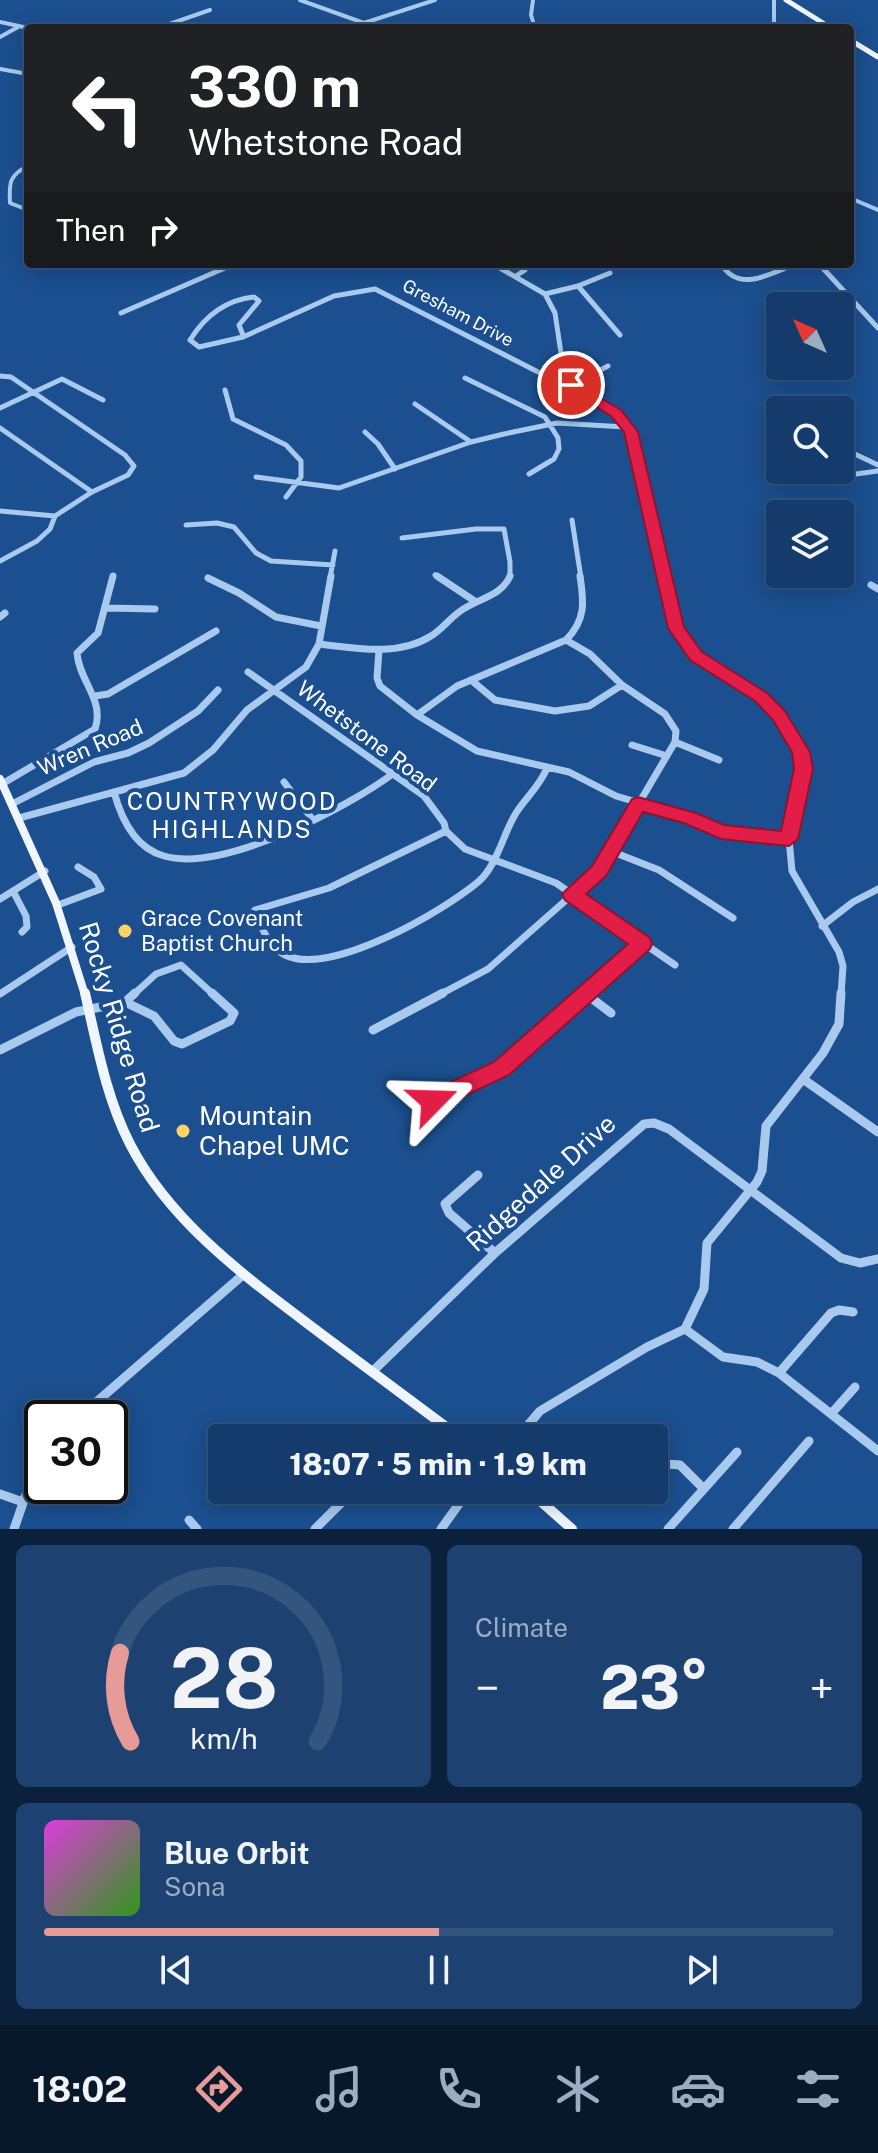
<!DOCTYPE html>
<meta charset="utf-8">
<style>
:root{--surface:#143b6b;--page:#1d4271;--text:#f1f3f6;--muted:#9dadc1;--line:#33557e;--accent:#e69b98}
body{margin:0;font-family:"Public Sans",sans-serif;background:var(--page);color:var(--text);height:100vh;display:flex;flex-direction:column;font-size:30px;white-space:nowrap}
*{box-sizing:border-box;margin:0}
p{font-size:26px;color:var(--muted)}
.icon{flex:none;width:44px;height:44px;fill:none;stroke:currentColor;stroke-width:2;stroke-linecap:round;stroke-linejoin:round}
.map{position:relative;height:1529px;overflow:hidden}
.drawer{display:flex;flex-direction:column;gap:16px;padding:16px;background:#0b203b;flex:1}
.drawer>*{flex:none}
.top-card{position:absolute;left:24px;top:24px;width:830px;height:244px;border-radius:8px;box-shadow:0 4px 20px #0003,0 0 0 2px var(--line);background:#202124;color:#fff;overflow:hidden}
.needle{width:52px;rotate:315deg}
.buttons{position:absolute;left:766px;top:292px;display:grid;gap:16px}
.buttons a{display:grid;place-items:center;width:88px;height:88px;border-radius:8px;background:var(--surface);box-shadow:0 4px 20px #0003,0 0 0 2px var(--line);font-size:40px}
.speed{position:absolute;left:24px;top:1400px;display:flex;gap:16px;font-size:40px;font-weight:700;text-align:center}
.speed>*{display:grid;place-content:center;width:104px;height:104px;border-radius:50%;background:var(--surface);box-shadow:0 4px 20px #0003,0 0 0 2px var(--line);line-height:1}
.speed .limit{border:4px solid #111;border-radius:12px;background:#fff;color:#111}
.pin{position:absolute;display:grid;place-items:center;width:68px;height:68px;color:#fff;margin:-34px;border:4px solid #fff;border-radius:50%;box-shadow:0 2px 8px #0007}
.me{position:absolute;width:88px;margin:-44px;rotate:68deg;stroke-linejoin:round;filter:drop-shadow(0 0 6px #0008)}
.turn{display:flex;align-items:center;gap:28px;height:168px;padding:0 32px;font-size:36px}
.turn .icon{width:104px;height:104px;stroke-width:2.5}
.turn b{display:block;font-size:56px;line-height:68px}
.then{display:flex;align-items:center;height:76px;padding:0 32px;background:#0003;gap:16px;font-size:30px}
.big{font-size:60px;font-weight:800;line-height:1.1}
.drawer .tile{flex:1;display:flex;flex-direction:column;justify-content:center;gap:12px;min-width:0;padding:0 28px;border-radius:12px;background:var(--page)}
.drawer .dial{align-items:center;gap:0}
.dial svg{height:208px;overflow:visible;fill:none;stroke:var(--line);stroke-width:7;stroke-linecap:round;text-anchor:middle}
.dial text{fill:var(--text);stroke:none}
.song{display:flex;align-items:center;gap:24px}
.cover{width:96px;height:96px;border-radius:12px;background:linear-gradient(135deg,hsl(300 70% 55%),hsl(110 70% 35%))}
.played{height:8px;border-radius:4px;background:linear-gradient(90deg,var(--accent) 50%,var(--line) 50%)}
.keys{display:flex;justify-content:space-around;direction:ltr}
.heat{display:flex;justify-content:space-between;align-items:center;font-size:44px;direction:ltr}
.drawer .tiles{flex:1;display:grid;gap:16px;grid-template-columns:1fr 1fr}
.tile:last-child{grid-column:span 2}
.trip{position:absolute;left:208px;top:1424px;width:460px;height:80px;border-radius:8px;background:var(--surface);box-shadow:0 4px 20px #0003,0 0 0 2px var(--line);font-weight:800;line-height:80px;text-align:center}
.tab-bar{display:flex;height:128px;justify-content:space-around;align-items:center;background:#08182b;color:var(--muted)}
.tab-bar .icon{width:56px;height:56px}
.tab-bar .current{color:var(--accent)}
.tab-bar b{font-size:36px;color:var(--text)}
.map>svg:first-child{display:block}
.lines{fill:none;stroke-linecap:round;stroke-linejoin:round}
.minor-far3{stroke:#a9c9ee;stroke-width:4}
.minor-far2{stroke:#a9c9ee;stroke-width:5}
.minor-far1{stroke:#a9c9ee;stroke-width:7}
.minor{stroke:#a9c9ee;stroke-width:9}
.major-far2{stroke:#f0f6ff;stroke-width:5}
.major-far1{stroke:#f0f6ff;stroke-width:8}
.major{stroke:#f0f6ff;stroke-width:10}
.route{fill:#e11d48;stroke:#92132f;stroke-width:2}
.poi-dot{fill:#ffd166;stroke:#1b4f8f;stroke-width:3}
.labels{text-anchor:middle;stroke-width:8;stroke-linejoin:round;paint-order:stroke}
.far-street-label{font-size:18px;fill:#fff;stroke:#1b4f8f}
.street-label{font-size:22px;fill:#fff;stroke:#1b4f8f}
.poi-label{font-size:22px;fill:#fff;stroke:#1b4f8f;text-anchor:start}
.neighbourhood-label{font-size:24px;letter-spacing:2px;fill:#fff;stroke:#1b4f8f}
.near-street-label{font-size:26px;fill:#fff;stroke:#1b4f8f}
.near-poi-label{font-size:26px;fill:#fff;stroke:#1b4f8f;text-anchor:start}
</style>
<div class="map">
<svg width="878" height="1529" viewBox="0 0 878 1529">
<rect width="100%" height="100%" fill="#1b4f8f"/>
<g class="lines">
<path class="minor-far3" d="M300,0L364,23L435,0
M533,0L531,15L535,28
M774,0V28
M0,22L28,28
M682,25L703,24L723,28
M158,28L210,10
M0,37L18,27
M0,69L28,74
M28,166C9,175 9,183 10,203L28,210
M850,198L878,210"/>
<path class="minor-far2" d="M493,264L545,294L555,313L565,380L616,413L631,432L665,578
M721,264C740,294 770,273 796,264
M819,264L878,328
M516,276L525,270V265
M578,286L620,335
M545,294L578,286L610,273
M121,313L234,264
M243,335L239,325L259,301L254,297C225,300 205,316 190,340L199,347L243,337L334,296L375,289L548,377L565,380
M0,376L11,377L125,455L134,466L128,475L92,492L55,516L50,529L37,541L0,561
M465,378L545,417L558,438L559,449L554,459L529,474
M571,385L608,366
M225,390L233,419L286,445L301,461V477L286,497
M415,404L471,442
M788,404L790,410
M0,408L62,379L103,400
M0,428L92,492
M365,432L378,444L395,469
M840,447L878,465
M256,477L339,488L471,442L504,434L557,423L625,427
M798,482L878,471
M0,511L55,516
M572,520L581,578
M186,525L217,523L234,527L256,553L271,561L333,565
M402,538L476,529H504L510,562V578
M435,575L440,578
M330,578L335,551"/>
<path class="minor-far1" d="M437,576L476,602
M664,576L676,628L696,656L761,697L779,715L801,752L803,769L789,839L792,871L839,952L843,966L841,995
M208,578L239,593L276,617L321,626
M871,585L878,589
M106,608L155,609
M0,617L5,613
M319,644C355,648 398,657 431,636C443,629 452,615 465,608C481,598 502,595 510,576
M379,650L377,678L380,686L417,715L477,751L569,772L616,796L690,818L721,832L789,839
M248,672L424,796L444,823L446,831L465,849L556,883L675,965
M471,680L495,700L555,711L589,706L622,685
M95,696L108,694L216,631
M417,715L457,686L566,640C586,620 584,602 580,576
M675,742L719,760
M632,745L667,756
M284,782L313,820
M2,784L95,729C105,700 79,681 77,653L98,633L113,576
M114,792C121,818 135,848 164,856C222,873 347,808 394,773
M12,804L94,762L128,753L149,743L198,711L218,690
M19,818L184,773L213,750L247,710L306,667L319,644L331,576
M446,831L329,888L255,910C261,926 268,947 285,955C330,977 442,912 478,882C497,866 503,834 516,813C526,797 540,786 547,768
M613,852L659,870L733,918
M13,891L26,916L27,927L22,932
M0,899L45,871
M58,905L101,889L94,877L78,867
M822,926L853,902L878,889
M0,994L72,947
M133,995L156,974L181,965L214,995
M439,995L488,969L599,871L675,742L676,731L665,714L622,685L590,654L566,640
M585,995L642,944"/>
<path class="minor" d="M586,994L611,1013
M125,1002L154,1016L174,1041L182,1044L230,1021L234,1013L212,993
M125,1002L135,993
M373,1030L443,993
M0,1050L76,1012L125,1002
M803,1079L878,1132
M433,1101L501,1069L587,993
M478,1175L445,1204L449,1213L495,1253
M685,1329L723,1357L757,1362L779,1373L878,1451
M372,1372L495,1253L644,1124L654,1123L669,1129L841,1258L860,1263L878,1259
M779,1373L831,1313L839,1310L853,1312
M831,1414L855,1387
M78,1418L244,1274
M517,1438L540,1411L647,1347L685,1329L704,1289L707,1243L757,1182L762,1171L766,1126L823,1053L839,1024L841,993
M654,1473L666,1464L680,1465L704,1489
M634,1493L637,1490
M0,1494L23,1502
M189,1520L197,1529
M14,1529L31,1480L42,1463
M315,1529L349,1495
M441,1529L469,1490
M668,1529L737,1452
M733,1529L809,1441"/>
<path class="major-far2" d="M786,0L831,28
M850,40L878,57"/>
<path class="major-far1" d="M0,779L56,903L85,995"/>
<path class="major" d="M85,993C97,1045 106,1097 130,1144C172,1226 253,1282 324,1336C370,1370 415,1404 461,1438
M528,1490L572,1529"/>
</g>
<path class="route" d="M571,381L621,410L638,432L684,627L702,652L767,693L785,711L810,752L813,769L798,839L789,846L721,839L684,823L643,812L606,876L586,894L650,938L652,944L650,949L509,1075L433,1111L425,1108L422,1101L425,1094L494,1062L628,944L565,900L562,894L592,866L632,799L638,797L696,813L724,825L781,831L794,769L792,752L773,720L755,701L690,660L668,628L624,432L611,416L566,388L564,385Z"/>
<g class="poi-dot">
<circle cx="125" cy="931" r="8"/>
<circle cx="183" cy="1131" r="8"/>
</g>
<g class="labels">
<g class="far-street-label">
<text transform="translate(458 313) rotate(28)" y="6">Gresham Drive</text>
</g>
<g class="street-label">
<text transform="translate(367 736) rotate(37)" y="8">Whetstone Road</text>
<text transform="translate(90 747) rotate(-23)" y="8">Wren Road</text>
</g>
<g class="poi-label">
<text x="141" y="926">Grace Covenant<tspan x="141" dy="25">Baptist Church</tspan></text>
</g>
<g class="neighbourhood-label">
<text x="232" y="810">COUNTRYWOOD<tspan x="232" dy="28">HIGHLANDS</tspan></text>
</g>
<g class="near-street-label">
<text transform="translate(119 1027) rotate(73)" y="9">Rocky Ridge Road</text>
<text transform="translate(541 1183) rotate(-42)" y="9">Ridgedale Drive</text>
</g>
<g class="near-poi-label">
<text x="199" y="1125">Mountain<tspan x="199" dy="30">Chapel UMC</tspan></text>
</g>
</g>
</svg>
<div class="buttons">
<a><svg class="needle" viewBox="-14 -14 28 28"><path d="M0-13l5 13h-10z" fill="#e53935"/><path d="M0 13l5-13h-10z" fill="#9dadc1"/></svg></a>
<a><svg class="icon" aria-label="search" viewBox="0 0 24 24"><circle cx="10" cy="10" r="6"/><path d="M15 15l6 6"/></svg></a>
<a><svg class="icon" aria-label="layers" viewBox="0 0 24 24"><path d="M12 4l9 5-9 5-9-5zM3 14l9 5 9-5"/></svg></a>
</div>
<div class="speed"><div class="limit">30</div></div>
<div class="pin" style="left:571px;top:385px;background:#d93025"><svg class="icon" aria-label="arrive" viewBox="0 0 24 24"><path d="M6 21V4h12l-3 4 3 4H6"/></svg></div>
<svg class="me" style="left:433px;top:1101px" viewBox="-20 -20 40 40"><path d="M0-17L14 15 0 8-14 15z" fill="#e11d48" stroke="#fff" stroke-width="4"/></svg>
<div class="trip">18:07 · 5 min · 1.9 km</div>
<div class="top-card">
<div class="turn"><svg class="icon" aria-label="left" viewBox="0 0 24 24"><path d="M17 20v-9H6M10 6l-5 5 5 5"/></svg><div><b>330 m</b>Whetstone Road</div></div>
<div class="then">Then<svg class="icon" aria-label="right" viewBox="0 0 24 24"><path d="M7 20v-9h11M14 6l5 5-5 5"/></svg></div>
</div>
</div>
<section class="drawer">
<div class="tiles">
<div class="tile dial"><svg viewBox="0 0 100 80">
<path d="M14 69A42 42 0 1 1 86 69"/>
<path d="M14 69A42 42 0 0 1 10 35" stroke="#e69b98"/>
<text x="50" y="56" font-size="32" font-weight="700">28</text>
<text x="50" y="72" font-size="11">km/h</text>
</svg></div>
<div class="tile"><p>Climate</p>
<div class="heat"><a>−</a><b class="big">23°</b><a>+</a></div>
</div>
<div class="tile">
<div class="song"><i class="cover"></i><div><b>Blue Orbit</b><p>Sona</p></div></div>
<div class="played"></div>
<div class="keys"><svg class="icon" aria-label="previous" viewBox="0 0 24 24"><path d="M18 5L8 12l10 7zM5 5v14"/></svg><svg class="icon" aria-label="pause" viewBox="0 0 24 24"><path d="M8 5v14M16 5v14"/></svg><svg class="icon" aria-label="next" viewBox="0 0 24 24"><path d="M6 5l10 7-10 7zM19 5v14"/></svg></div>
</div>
</div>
</section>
<nav class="tab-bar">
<b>18:02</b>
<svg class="icon current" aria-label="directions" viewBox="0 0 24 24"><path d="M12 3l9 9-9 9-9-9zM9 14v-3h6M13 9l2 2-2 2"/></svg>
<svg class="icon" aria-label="music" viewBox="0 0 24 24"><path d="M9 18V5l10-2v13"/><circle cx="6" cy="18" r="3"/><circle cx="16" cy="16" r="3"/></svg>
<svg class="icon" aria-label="phone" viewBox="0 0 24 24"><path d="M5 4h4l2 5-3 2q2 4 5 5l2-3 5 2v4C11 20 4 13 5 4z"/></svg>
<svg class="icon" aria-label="climate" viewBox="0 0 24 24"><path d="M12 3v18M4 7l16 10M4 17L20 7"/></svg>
<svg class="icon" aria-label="car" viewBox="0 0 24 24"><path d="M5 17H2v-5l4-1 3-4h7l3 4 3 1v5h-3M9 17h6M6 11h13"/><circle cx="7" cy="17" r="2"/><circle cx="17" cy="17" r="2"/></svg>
<svg class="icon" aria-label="filters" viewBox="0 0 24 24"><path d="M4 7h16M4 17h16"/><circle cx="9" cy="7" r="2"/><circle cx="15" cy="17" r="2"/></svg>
</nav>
